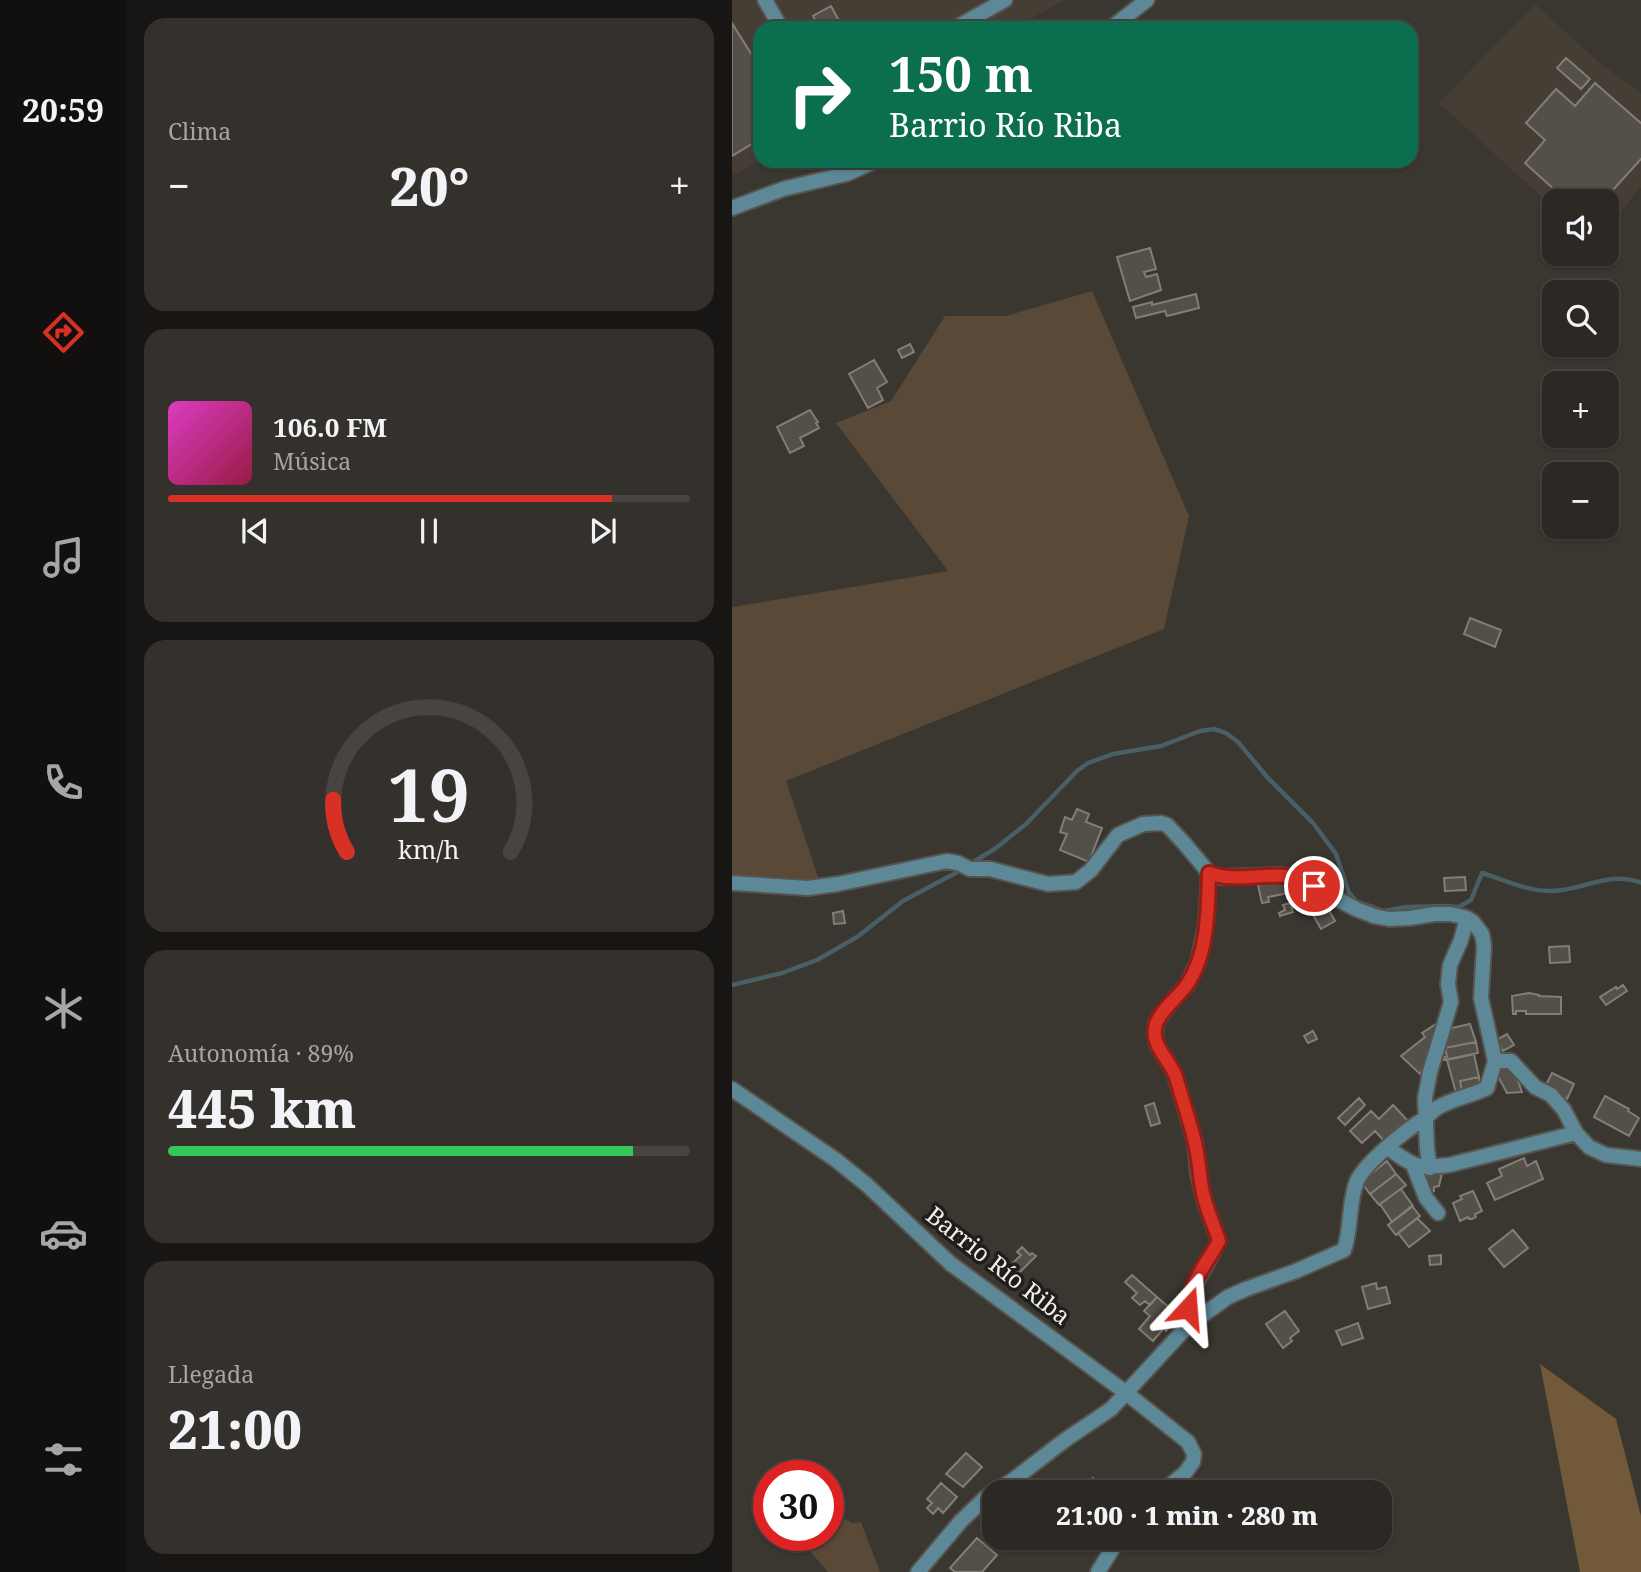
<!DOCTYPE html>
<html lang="es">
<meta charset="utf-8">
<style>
:root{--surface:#2c2824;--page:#34302c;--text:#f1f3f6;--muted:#a6a6a6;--line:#484441;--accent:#d93025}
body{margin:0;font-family:"Noto Serif",serif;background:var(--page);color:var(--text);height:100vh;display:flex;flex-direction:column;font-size:26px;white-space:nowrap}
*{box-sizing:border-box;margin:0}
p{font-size:23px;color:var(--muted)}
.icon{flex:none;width:38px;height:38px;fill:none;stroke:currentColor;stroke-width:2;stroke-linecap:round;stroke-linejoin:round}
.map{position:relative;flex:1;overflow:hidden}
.details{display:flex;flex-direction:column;gap:18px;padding:18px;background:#181614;width:606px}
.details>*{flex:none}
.guide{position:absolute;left:21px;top:21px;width:665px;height:147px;border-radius:21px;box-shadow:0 2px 5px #0004,0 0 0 2px var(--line);background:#0b6e4f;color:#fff;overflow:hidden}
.tools{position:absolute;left:810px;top:189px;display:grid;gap:14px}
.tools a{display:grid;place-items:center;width:77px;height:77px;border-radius:14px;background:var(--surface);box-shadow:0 2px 5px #0004,0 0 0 2px var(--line);font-size:35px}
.speed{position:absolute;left:21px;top:1460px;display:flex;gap:14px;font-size:35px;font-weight:700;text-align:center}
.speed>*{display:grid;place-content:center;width:91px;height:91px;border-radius:50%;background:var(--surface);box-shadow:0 2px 5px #0004,0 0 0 2px var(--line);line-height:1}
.speed .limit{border:10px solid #d22;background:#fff;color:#111}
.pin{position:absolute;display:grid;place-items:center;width:60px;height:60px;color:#fff;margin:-30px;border:4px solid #fff;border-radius:50%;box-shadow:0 2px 7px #0007}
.me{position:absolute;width:77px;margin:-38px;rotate:19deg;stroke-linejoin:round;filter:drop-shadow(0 0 5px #0008)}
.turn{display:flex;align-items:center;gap:24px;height:147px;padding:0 21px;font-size:32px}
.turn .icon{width:91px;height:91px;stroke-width:2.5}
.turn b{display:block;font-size:49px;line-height:60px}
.big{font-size:52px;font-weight:800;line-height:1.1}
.details .widget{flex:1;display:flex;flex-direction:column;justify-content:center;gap:10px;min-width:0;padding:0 24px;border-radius:21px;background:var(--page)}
.details .dial{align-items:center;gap:0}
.dial svg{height:182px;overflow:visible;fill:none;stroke:var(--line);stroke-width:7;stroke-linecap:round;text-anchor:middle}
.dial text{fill:var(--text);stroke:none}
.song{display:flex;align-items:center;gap:21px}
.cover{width:84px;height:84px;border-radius:10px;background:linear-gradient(135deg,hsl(310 70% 55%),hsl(340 70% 35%))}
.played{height:7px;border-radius:4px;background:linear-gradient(90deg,var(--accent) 85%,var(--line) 85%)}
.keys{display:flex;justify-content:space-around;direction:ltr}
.heat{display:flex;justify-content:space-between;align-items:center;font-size:38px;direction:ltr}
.charge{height:10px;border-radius:5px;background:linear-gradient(90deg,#34c759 89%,var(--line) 0)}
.trip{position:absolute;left:250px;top:1480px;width:410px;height:70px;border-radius:21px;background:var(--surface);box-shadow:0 2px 5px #0004,0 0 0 2px var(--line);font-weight:800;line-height:70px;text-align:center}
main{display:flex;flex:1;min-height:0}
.tabs{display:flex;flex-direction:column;width:126px;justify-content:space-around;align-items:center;background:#12100e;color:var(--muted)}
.tabs .icon{width:49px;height:49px}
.tabs .selected{color:var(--accent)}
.tabs b{font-size:32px;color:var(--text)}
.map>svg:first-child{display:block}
.built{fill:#463e34}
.green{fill:#594936}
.forest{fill:#725939}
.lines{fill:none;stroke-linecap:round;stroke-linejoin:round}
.stream{stroke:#495e65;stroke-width:4.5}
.building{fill:#534f49;stroke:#827d77;stroke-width:2}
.minor-casing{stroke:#57544e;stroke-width:18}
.minor{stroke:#5d8897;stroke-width:14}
.route-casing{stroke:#8d1f18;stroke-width:18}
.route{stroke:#d93025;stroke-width:12}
.labels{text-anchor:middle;stroke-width:7;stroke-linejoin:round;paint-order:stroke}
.street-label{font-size:24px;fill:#f2efeb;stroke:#201e1b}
</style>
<main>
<nav class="tabs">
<b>20:59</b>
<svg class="icon selected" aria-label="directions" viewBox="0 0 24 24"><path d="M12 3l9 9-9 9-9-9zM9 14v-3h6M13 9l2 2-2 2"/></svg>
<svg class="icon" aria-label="music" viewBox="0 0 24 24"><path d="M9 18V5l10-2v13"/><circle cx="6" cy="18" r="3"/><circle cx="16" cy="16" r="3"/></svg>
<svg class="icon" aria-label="phone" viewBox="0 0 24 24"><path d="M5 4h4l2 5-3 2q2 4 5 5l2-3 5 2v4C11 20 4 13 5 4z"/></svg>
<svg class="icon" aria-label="climate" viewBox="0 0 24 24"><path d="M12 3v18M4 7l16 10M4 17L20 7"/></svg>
<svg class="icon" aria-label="car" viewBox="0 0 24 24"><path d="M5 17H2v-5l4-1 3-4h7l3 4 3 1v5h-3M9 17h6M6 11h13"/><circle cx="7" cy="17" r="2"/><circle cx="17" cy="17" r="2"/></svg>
<svg class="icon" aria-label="filters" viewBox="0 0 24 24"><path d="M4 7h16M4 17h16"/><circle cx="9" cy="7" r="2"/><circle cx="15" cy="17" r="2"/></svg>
</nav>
<section class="details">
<div class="widget"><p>Clima</p>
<div class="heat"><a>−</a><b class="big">20°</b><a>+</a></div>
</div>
<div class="widget">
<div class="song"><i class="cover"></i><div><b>106.0 FM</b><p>Música</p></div></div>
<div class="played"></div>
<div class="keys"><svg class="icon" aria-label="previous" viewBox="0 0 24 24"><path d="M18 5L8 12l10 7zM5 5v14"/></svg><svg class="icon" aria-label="pause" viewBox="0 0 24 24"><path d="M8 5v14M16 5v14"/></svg><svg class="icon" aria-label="next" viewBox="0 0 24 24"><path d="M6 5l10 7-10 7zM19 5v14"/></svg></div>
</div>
<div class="widget dial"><svg viewBox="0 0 100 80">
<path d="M14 69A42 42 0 1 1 86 69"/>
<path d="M14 69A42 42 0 0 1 8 46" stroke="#d93025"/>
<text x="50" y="56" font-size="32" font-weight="700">19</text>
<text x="50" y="72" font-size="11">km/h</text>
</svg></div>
<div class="widget"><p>Autonomía · 89%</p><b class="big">445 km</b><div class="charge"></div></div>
<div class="widget"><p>Llegada</p><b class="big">21:00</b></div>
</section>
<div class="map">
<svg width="910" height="1572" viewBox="0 0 910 1572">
<rect width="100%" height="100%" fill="#3a3630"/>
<path class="built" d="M0,0H332L283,28H28V161L0,176Z
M803,4L869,64L909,93V187L875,229V201H822V208L707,103Z"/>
<path class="green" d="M360,291L457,516L432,629L54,781L89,886L0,877V607L216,571L104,423L159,401L213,316H274Z
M107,1515L120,1523L129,1522L148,1572H96L75,1548L92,1535H96V1531L102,1526L100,1516Z"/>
<path class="forest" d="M808,1364L884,1419L909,1516V1572H848Z"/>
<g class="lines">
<path class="stream" d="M238,864L264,848L294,824L345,771L356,763L381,754L429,746L468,731L482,729L494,733L506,742L536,778L581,823L604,854L617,893L624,901L652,911L674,907L713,906L727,907L739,900L750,873C773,880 795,891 819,891C852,891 875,870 910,883
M0,985L50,973L85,960L125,937L171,901L231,869"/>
</g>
<path class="building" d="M99,6L111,28H85L84,25L85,24L81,16Z
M0,23L28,68V139L0,156Z
M834,58L858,79L849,89L825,68Z
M863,83L910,124V158L871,201H835L793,163L813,140L794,123L824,89L843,106Z
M418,248L424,269L412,272L414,277L425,274L429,290L398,301L385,257Z
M464,294L467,308L435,316L433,311L404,318L401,307L420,302V305Z
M178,344L182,352L170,358L166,350Z
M142,360L155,382L145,388L151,400L136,408L117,374Z
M78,410L86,422L84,423L87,428L68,438L72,446L58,453L45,427Z
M738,618L769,630L763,647L732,634Z
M345,809L357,814L354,822L370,828L357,862L328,850L335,834L328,832L333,817L340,820Z
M733,877L734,890L713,891L712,878Z
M554,879L558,880L559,886L556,887L557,893L536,897L537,902L530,903L526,885Z
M590,898L603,921L589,929L576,906Z
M558,903L561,912L548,916L547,913L553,910L551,905Z
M111,911L113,923L102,924L101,913Z
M837,946L838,962L818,963L817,947Z
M891,985L895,991L874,1005L868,997L884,987L885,989Z
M797,993L807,995V996L829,997V1014H794V1011H784V1014H781L780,996Z
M704,1024L702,1048L688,1074L669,1056L693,1037L690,1033Z
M738,1024L744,1042L713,1048L711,1030Z
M581,1031L585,1039L576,1043L572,1036Z
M775,1034L782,1045L771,1051L764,1040Z
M744,1042L746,1053L712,1060V1057H715L713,1048Z
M742,1054L747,1077L728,1081L730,1091L724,1093L715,1060Z
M776,1065L786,1081L790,1092L775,1093L763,1071Z
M820,1073L842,1084L835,1099L813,1087Z
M747,1077L749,1087L730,1091L728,1081Z
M873,1096L897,1109L896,1111L907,1118L897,1136L862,1117Z
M627,1098L633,1105L613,1125L606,1118Z
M422,1103L428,1123L419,1126L413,1106Z
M661,1105L676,1121L653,1142L643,1131L630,1143L618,1131L639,1111L647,1119Z
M792,1158L795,1166L804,1161L811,1179L763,1200L755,1183L770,1176L767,1169Z
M655,1161L664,1174L638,1194L629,1182Z
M711,1169L707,1186L702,1187V1191L695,1192L693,1171Z
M664,1174L674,1185L647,1205L638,1194Z
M669,1189L681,1206L660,1222L648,1204Z
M741,1191L750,1211L743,1214L744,1217L740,1219H737L736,1217L728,1221L721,1203L730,1199L728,1196Z
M680,1206L688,1216L664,1235L656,1225Z
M685,1218L698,1231L677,1247L666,1233Z
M781,1230L796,1248L772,1267L757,1249Z
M290,1247L298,1255L300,1253L304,1256L287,1273L279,1265L289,1255L285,1252Z
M709,1255V1264L698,1265L697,1256Z
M400,1275L425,1297L418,1305L413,1301L408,1305L400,1298L405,1293L393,1282Z
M644,1283L645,1289L654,1287L658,1303L636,1309L630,1287Z
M425,1297L447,1316L434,1331L432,1328L421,1341L407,1329L418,1316L412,1311Z
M553,1311L567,1331L558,1338L560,1341L551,1348L534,1324Z
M626,1323L631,1338L610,1345L604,1331Z
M234,1453L250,1467L231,1487L214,1474Z
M361,1478L367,1493H329V1491Z
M209,1483L225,1497L211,1513L206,1508L201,1514L195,1508L200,1503L195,1499Z
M245,1538L265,1555L250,1572H223L218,1568Z"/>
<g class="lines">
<g class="minor-casing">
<path id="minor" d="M33,0L49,28
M223,28L273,0
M379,28L415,0
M0,208L51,189L114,174L143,161
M0,883L76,888L106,884L215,861L226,863L238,869H258L316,884L344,882L359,870L386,835L411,824L429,823L435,825L452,843L477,873L488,877L546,875L565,877L624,909L642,916L657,919L678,918L702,914H719L735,918L741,922L750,934L752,946L749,998L763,1061L755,1088C739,1096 719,1099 705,1108C700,1111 697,1116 692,1119C675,1129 633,1163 625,1181C616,1203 620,1227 612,1250L564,1271L514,1289L496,1297L475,1312L451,1331L379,1409L333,1440L281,1480L253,1498L229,1521L186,1572
M763,1061H779L803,1087L819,1095L832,1110L844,1133L857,1147L874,1155L910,1159
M0,1089L104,1160L135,1185L219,1264L393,1392L456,1442L462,1454L461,1462L453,1473L429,1493
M656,1148C682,1166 684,1169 717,1165L844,1133
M681,1165L694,1198L706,1213
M698,1168L695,1149L693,1098L698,1072L719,1002L716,984L718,965L729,940L735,918
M463,1322L456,1308V1298L487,1241L473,1203L466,1174L463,1142L442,1072L425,1045L423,1035L424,1023L436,1006L455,985L466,962L474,925L477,873
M366,1572L387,1538"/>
</g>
<use href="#minor" class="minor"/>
</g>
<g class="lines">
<g class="route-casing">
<path id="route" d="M456,1308C456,1284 476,1262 487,1241C483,1228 477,1215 473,1201C467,1182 468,1162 463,1143C458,1121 450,1099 444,1077C438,1059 417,1045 424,1024C429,1010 445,998 454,986C476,955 476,911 477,873C504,883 534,872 562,877C569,878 576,883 582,886"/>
</g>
<use href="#route" class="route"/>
</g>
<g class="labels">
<g class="street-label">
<text transform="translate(266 1266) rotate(38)" y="8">Barrio Río Riba</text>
</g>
</g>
</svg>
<div class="tools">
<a><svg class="icon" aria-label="sound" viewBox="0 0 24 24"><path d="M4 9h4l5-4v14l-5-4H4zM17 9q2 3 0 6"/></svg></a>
<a><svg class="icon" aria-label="search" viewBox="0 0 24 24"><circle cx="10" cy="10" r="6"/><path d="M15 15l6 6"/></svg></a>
<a>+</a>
<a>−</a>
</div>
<div class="speed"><div class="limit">30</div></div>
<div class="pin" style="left:582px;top:886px;background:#d93025"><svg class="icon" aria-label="arrive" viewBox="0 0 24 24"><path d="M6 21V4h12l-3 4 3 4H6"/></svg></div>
<svg class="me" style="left:456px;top:1308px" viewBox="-20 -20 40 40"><path d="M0-17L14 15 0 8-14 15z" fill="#d93025" stroke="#fff" stroke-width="4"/></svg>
<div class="trip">21:00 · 1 min · 280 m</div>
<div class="guide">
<div class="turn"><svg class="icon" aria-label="right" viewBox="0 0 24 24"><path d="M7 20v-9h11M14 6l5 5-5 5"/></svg><div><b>150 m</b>Barrio Río Riba</div></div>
</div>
</div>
</main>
